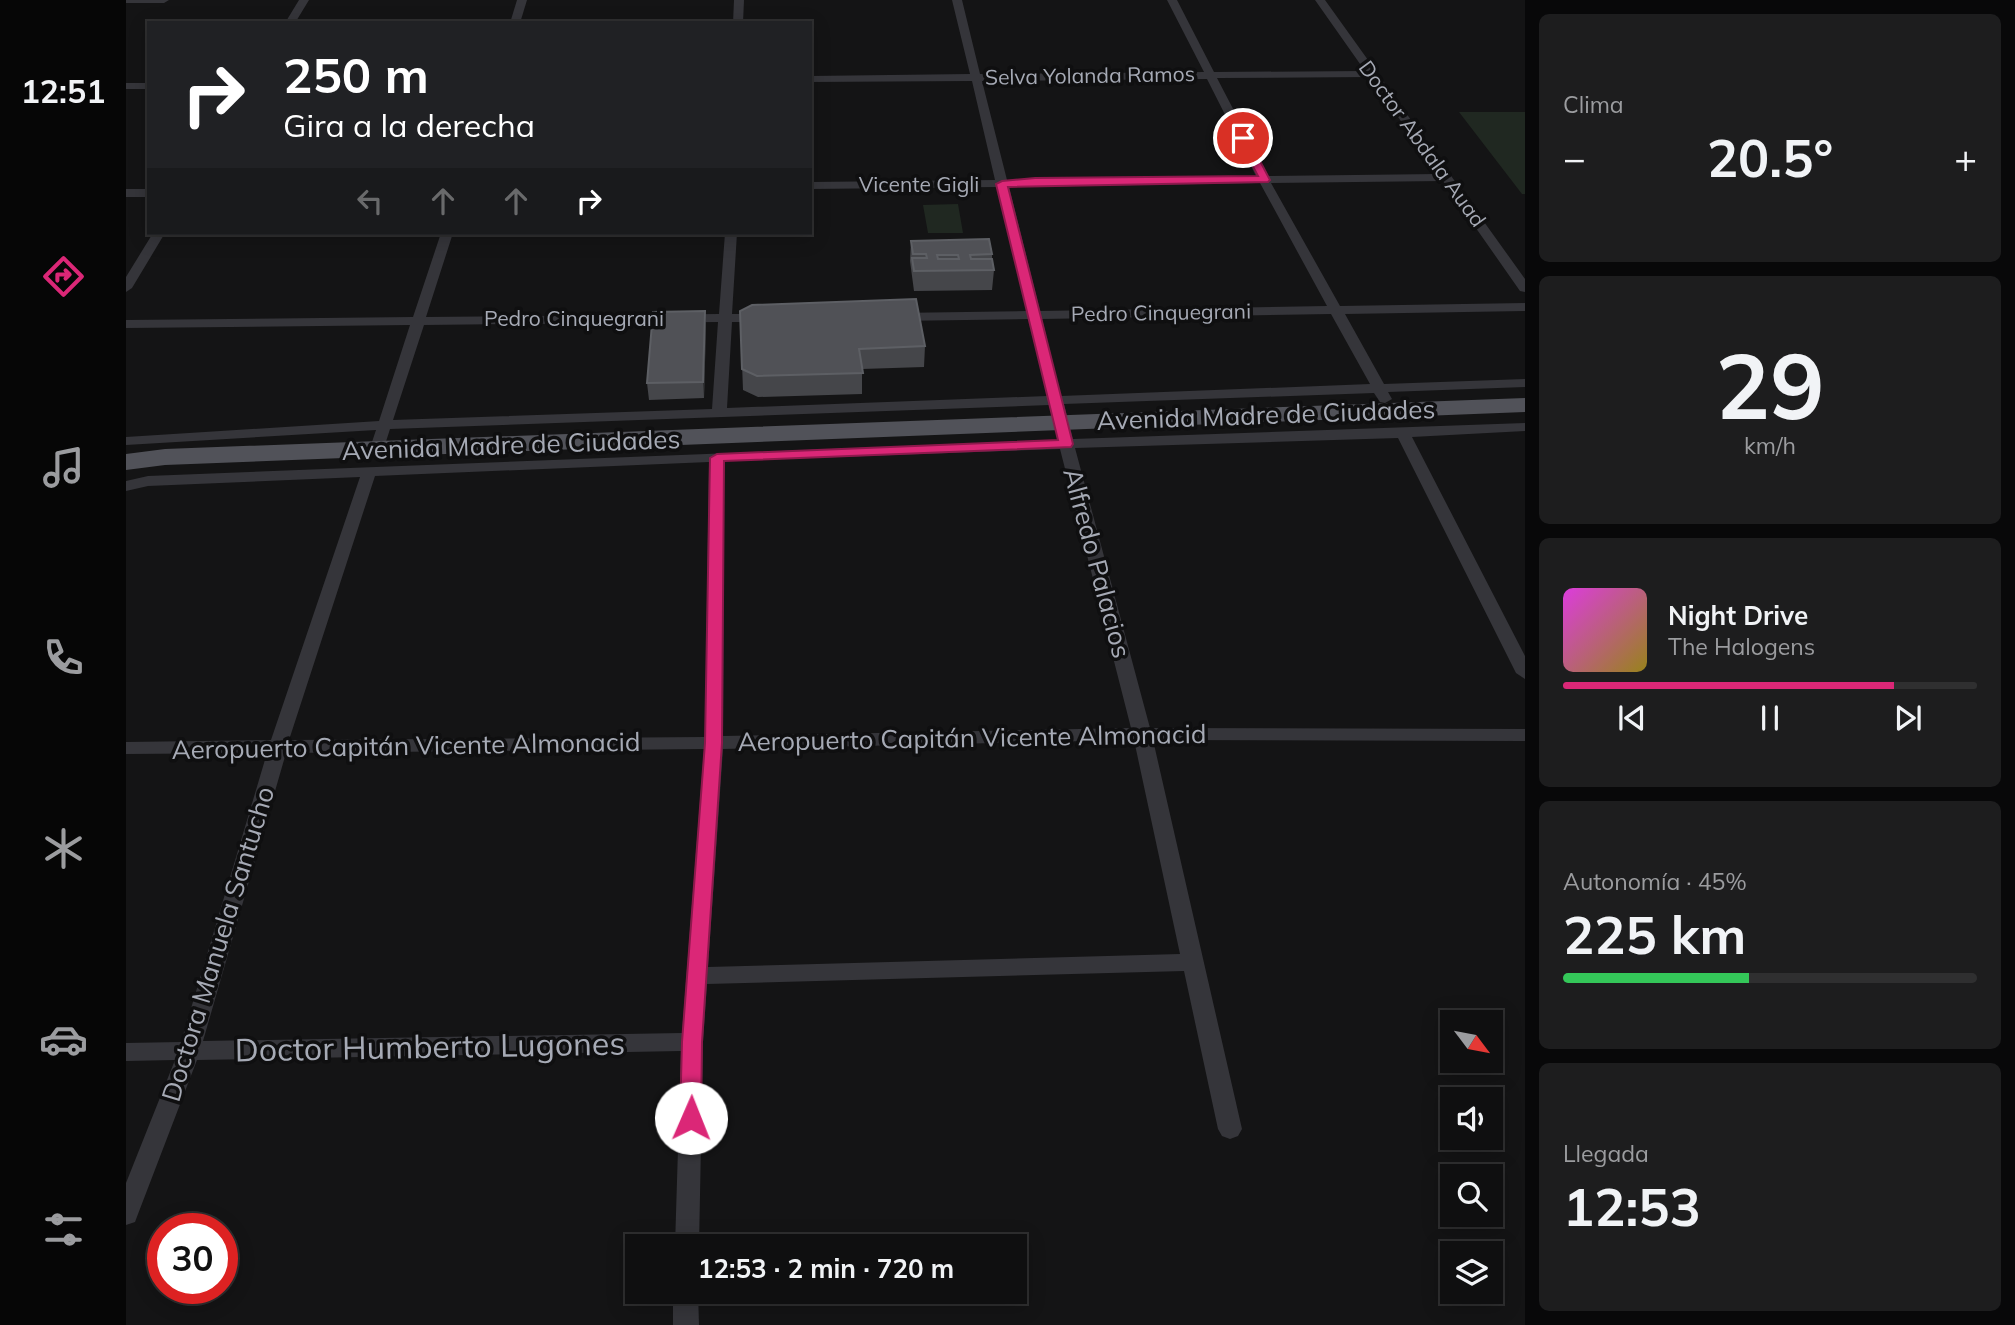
<!DOCTYPE html>
<html lang="es">
<meta charset="utf-8">
<style>
:root{--surface:#0f0f10;--page:#1d1d1e;--text:#f1f3f6;--muted:#9b9c9f;--line:#2f2f30;--accent:#db2777}
body{margin:0;font-family:Mulish,sans-serif;background:var(--page);color:var(--text);height:100vh;display:flex;flex-direction:column;font-size:26px;white-space:nowrap}
*{box-sizing:border-box;margin:0}
p{font-size:23px;color:var(--muted)}
.icon{flex:none;width:38px;height:38px;fill:none;stroke:currentColor;stroke-width:2;stroke-linecap:round;stroke-linejoin:round}
.map{position:relative;flex:1;overflow:hidden}
.side{display:flex;flex-direction:column;gap:14px;padding:14px;background:#080809;width:490px}
.side>*{flex:none}
.guide{position:absolute;left:21px;top:21px;width:665px;height:214px;border-radius:0px;box-shadow:0 4px 18px #0003,0 0 0 2px var(--line);background:#202124;color:#fff;overflow:hidden}
.needle{width:46px;rotate:122deg}
.fabs{position:absolute;left:1314px;top:1010px;display:grid;gap:14px}
.fabs a{display:grid;place-items:center;width:63px;height:63px;border-radius:0px;background:var(--surface);box-shadow:0 4px 18px #0003,0 0 0 2px var(--line);font-size:35px}
.speed{position:absolute;left:21px;top:1213px;display:flex;gap:14px;font-size:35px;font-weight:700;text-align:center}
.speed>*{display:grid;place-content:center;width:91px;height:91px;border-radius:50%;background:var(--surface);box-shadow:0 4px 18px #0003,0 0 0 2px var(--line);line-height:1}
.speed .limit{border:10px solid #d22;background:#fff;color:#111}
.pin{position:absolute;display:grid;place-items:center;width:60px;height:60px;color:#fff;margin:-30px;border:4px solid #fff;border-radius:50%;box-shadow:0 2px 7px #0007}
.me{position:absolute;width:77px;margin:-38px;rotate:1deg;stroke-linejoin:round;filter:drop-shadow(0 0 5px #0008)}
.turn{display:flex;align-items:center;gap:24px;height:147px;padding:0 21px;font-size:32px}
.turn .icon{width:91px;height:91px;stroke-width:2.5}
.turn b{display:block;font-size:49px;line-height:60px}
.lanes{display:flex;align-items:center;height:66px;padding:0 21px;background:#0003;justify-content:center;gap:35px;direction:ltr}
.lanes .off{opacity:.35}
.big{font-size:52px;font-weight:700;line-height:1.1}
.side .tile{flex:1;display:flex;flex-direction:column;justify-content:center;gap:10px;min-width:0;padding:0 24px;border-radius:10px;background:var(--page)}
.side .dial{align-items:center;gap:0}
.dial b{font-size:91px;line-height:1}
.song{display:flex;align-items:center;gap:21px}
.cover{width:84px;height:84px;border-radius:10px;background:linear-gradient(135deg,hsl(300 70% 55%),hsl(50 70% 35%))}
.played{height:7px;border-radius:4px;background:linear-gradient(90deg,var(--accent) 80%,var(--line) 80%)}
.keys{display:flex;justify-content:space-around;direction:ltr}
.heat{display:flex;justify-content:space-between;align-items:center;font-size:38px;direction:ltr}
.charge{height:10px;border-radius:5px;background:linear-gradient(90deg,#34c759 45%,var(--line) 0)}
.trip{position:absolute;left:499px;top:1234px;width:402px;height:70px;border-radius:0px;background:var(--surface);box-shadow:0 4px 18px #0003,0 0 0 2px var(--line);font-weight:700;line-height:70px;text-align:center}
main{display:flex;flex:1;min-height:0}
.tab-bar{display:flex;flex-direction:column;width:126px;justify-content:space-around;align-items:center;background:#060606;color:var(--muted)}
.tab-bar .icon{width:49px;height:49px}
.tab-bar .current{color:var(--accent)}
.tab-bar b{font-size:32px;color:var(--text)}
.map>svg:first-child{display:block}
.green{fill:#202821}
.lines{fill:none;stroke-linecap:round;stroke-linejoin:round}
.minor{fill:#35353a;fill-rule:evenodd}
.primary{fill:#515259;fill-rule:evenodd}
.wall{fill:#45464a}
.shaded-wall{fill:#2d2e30}
.building{fill:#505156;stroke:#5d5f64;stroke-width:2;fill-rule:evenodd}
.route{fill:#db2777;stroke:#8e194d;stroke-width:2}
.labels{text-anchor:middle;stroke-width:7;stroke-linejoin:round;paint-order:stroke}
.far-street-label{font-size:21px;fill:#a6aab5;stroke:#0f0f10}
.street-label{font-size:26px;fill:#a6aab5;stroke:#0f0f10}
.near-street-label{font-size:32px;fill:#a6aab5;stroke:#0f0f10}
</style>
<main>
<nav class="tab-bar">
<b>12:51</b>
<svg class="icon current" aria-label="directions" viewBox="0 0 24 24"><path d="M12 3l9 9-9 9-9-9zM9 14v-3h6M13 9l2 2-2 2"/></svg>
<svg class="icon" aria-label="music" viewBox="0 0 24 24"><path d="M9 18V5l10-2v13"/><circle cx="6" cy="18" r="3"/><circle cx="16" cy="16" r="3"/></svg>
<svg class="icon" aria-label="phone" viewBox="0 0 24 24"><path d="M5 4h4l2 5-3 2q2 4 5 5l2-3 5 2v4C11 20 4 13 5 4z"/></svg>
<svg class="icon" aria-label="climate" viewBox="0 0 24 24"><path d="M12 3v18M4 7l16 10M4 17L20 7"/></svg>
<svg class="icon" aria-label="car" viewBox="0 0 24 24"><path d="M5 17H2v-5l4-1 3-4h7l3 4 3 1v5h-3M9 17h6M6 11h13"/><circle cx="7" cy="17" r="2"/><circle cx="17" cy="17" r="2"/></svg>
<svg class="icon" aria-label="filters" viewBox="0 0 24 24"><path d="M4 7h16M4 17h16"/><circle cx="9" cy="7" r="2"/><circle cx="15" cy="17" r="2"/></svg>
</nav>
<div class="map">
<svg width="1399" height="1325" viewBox="0 0 1399 1325">
<rect width="100%" height="100%" fill="#141415"/>
<path class="green" d="M1333,112H1399V194H1396Z
M832,204L837,233H802L797,205Z"/>
<g class="lines">
<path class="minor" d="M0,0H43L38,3H0Z
M173,0H183L169,23H159Z
M391,0H401L394,23H384Z
M608,0H618L617,23H607Z
M826,0H836L854,74L1078,72L1041,0H1051L1088,72L1239,71L1189,0H1199L1399,279V292L1394,291L1317,181L1145,183L1214,306L1399,303V311L1219,314L1258,384L1399,379V387L1262,392L1266,399L1259,403L1254,402L1248,393L938,404L947,439L1399,423V431L1286,437L1399,656V679L1390,673L1272,438L949,448L1024,728L1399,729V741L1027,740L1116,1129L1112,1136L1104,1139L1096,1136L1092,1129L1058,971L581,984L577,1042L573,1246H549L555,1051L71,1060L12,1214L9,1222L0,1225V1183L49,1060L0,1061V1043L55,1042L141,753L0,754V742L145,740L234,477L22,486L0,491V481L22,476L932,440L923,405L264,429L257,451L250,455L243,451L250,430L0,445V437L253,421L284,325L0,328V320L287,317L315,233H327L300,317L593,314L599,233H611L606,314H637L644,318L637,322H606L601,408L921,396L903,319L770,321L763,317L770,313L901,311L871,187L684,189V182L869,180L846,81L684,82V76L844,74ZM1244,77L1312,174L1142,176L1091,78ZM1081,79L1130,176L881,180L856,81ZM1134,183L1201,306L914,311L883,187ZM1205,314L1244,384L935,396L916,319ZM592,322L586,409L267,420L298,325ZM934,449L1005,728L597,736L598,461ZM583,462L579,737L163,740L249,476ZM1008,740L1054,954L582,967L597,749ZM578,749L556,1033L77,1041L160,753Z
M0,83H23V89H0Z
M0,189H23V197H0Z
M27,233H39L6,288L0,292V277Z
M547,1292H572L573,1325H547Z"/>
<path class="primary" d="M1399,398V412L39,465L0,470V454L39,449Z"/>
</g>
<path class="wall" d="M785,241L866,254V259L868,270L866,290L788,291L784,261Z
M614,311L799,346L798,367L736,369V394L632,397L617,390Z
M580,327L578,398L523,400L521,383Z"/>
<path class="shaded-wall" d="M579,311L580,327L578,398L577,382Z"/>
<path class="building" d="M863,239L866,254L844,255L845,259H866L868,270L788,271L786,258H801L800,254H787L785,241ZM811,255H832L833,259H812Z
M790,299L799,346L733,349L737,373L631,376L616,369L614,311L626,305Z
M579,311L577,382L521,383L527,312Z"/>
<path class="route" d="M1117,135L1122,138L1144,180L1142,182L882,187L947,444L945,447L598,461L596,743L576,1042L575,1118L572,1125L565,1128L557,1125L554,1118L556,1042L579,743L584,458L591,454L932,440L870,184L876,181L909,178L1132,176L1112,138Z"/>
<g class="labels">
<g class="far-street-label">
<text transform="translate(964 76) rotate(-1)" y="7">Selva Yolanda Ramos</text>
<text transform="translate(1296 144) rotate(54)" y="7">Doctor Abdala Auad</text>
<text x="793" y="192">Vicente Gigli</text>
<text transform="translate(1035 313) rotate(-1)" y="7">Pedro Cinquegrani</text>
<text x="448" y="326">Pedro Cinquegrani</text>
</g>
<g class="street-label">
<text transform="translate(1140 415) rotate(-2)" y="9">Avenida Madre de Ciudades</text>
<text transform="translate(385 445) rotate(-2)" y="9">Avenida Madre de Ciudades</text>
<text transform="translate(971 563) rotate(75)" y="9">Alfredo Palacios</text>
<text transform="translate(846 738) rotate(-1)" y="9">Aeropuerto Capitán Vicente Almonacid</text>
<text transform="translate(280 746) rotate(-1)" y="9">Aeropuerto Capitán Vicente Almonacid</text>
<text transform="translate(92 944) rotate(-73)" y="9">Doctora Manuela Santucho</text>
</g>
<g class="near-street-label">
<text transform="translate(304 1047) rotate(-1)" y="11">Doctor Humberto Lugones</text>
</g>
</g>
</svg>
<div class="fabs">
<a><svg class="needle" viewBox="-14 -14 28 28"><path d="M0-13l5 13h-10z" fill="#e53935"/><path d="M0 13l5-13h-10z" fill="#9b9c9f"/></svg></a>
<a><svg class="icon" aria-label="sound" viewBox="0 0 24 24"><path d="M4 9h4l5-4v14l-5-4H4zM17 9q2 3 0 6"/></svg></a>
<a><svg class="icon" aria-label="search" viewBox="0 0 24 24"><circle cx="10" cy="10" r="6"/><path d="M15 15l6 6"/></svg></a>
<a><svg class="icon" aria-label="layers" viewBox="0 0 24 24"><path d="M12 4l9 5-9 5-9-5zM3 14l9 5 9-5"/></svg></a>
</div>
<div class="speed"><div class="limit">30</div></div>
<div class="pin" style="left:1117px;top:138px;background:#d93025"><svg class="icon" aria-label="arrive" viewBox="0 0 24 24"><path d="M6 21V4h12l-3 4 3 4H6"/></svg></div>
<svg class="me" style="left:565px;top:1118px" viewBox="-20 -20 40 40"><circle r="19" fill="#fff"/><path d="M0-13L10 11 0 6-10 11z" fill="#db2777"/></svg>
<div class="trip">12:53 · 2 min · 720 m</div>
<div class="guide">
<div class="turn"><svg class="icon" aria-label="right" viewBox="0 0 24 24"><path d="M7 20v-9h11M14 6l5 5-5 5"/></svg><div><b>250 m</b>Gira a la derecha</div></div>
<div class="lanes"><svg class="icon off" aria-label="left" viewBox="0 0 24 24"><path d="M17 20v-9H6M10 6l-5 5 5 5"/></svg><svg class="icon off" aria-label="ahead" viewBox="0 0 24 24"><path d="M12 20V5M6 11l6-6 6 6"/></svg><svg class="icon off" aria-label="ahead" viewBox="0 0 24 24"><path d="M12 20V5M6 11l6-6 6 6"/></svg><svg class="icon" aria-label="right" viewBox="0 0 24 24"><path d="M7 20v-9h11M14 6l5 5-5 5"/></svg></div>
</div>
</div>
<section class="side">
<div class="tile"><p>Clima</p>
<div class="heat"><a>−</a><b class="big">20.5°</b><a>+</a></div>
</div>
<div class="tile dial"><b>29</b><p>km/h</p></div>
<div class="tile">
<div class="song"><i class="cover"></i><div><b>Night Drive</b><p>The Halogens</p></div></div>
<div class="played"></div>
<div class="keys"><svg class="icon" aria-label="previous" viewBox="0 0 24 24"><path d="M18 5L8 12l10 7zM5 5v14"/></svg><svg class="icon" aria-label="pause" viewBox="0 0 24 24"><path d="M8 5v14M16 5v14"/></svg><svg class="icon" aria-label="next" viewBox="0 0 24 24"><path d="M6 5l10 7-10 7zM19 5v14"/></svg></div>
</div>
<div class="tile"><p>Autonomía · 45%</p><b class="big">225 km</b><div class="charge"></div></div>
<div class="tile"><p>Llegada</p><b class="big">12:53</b></div>
</section>
</main>
